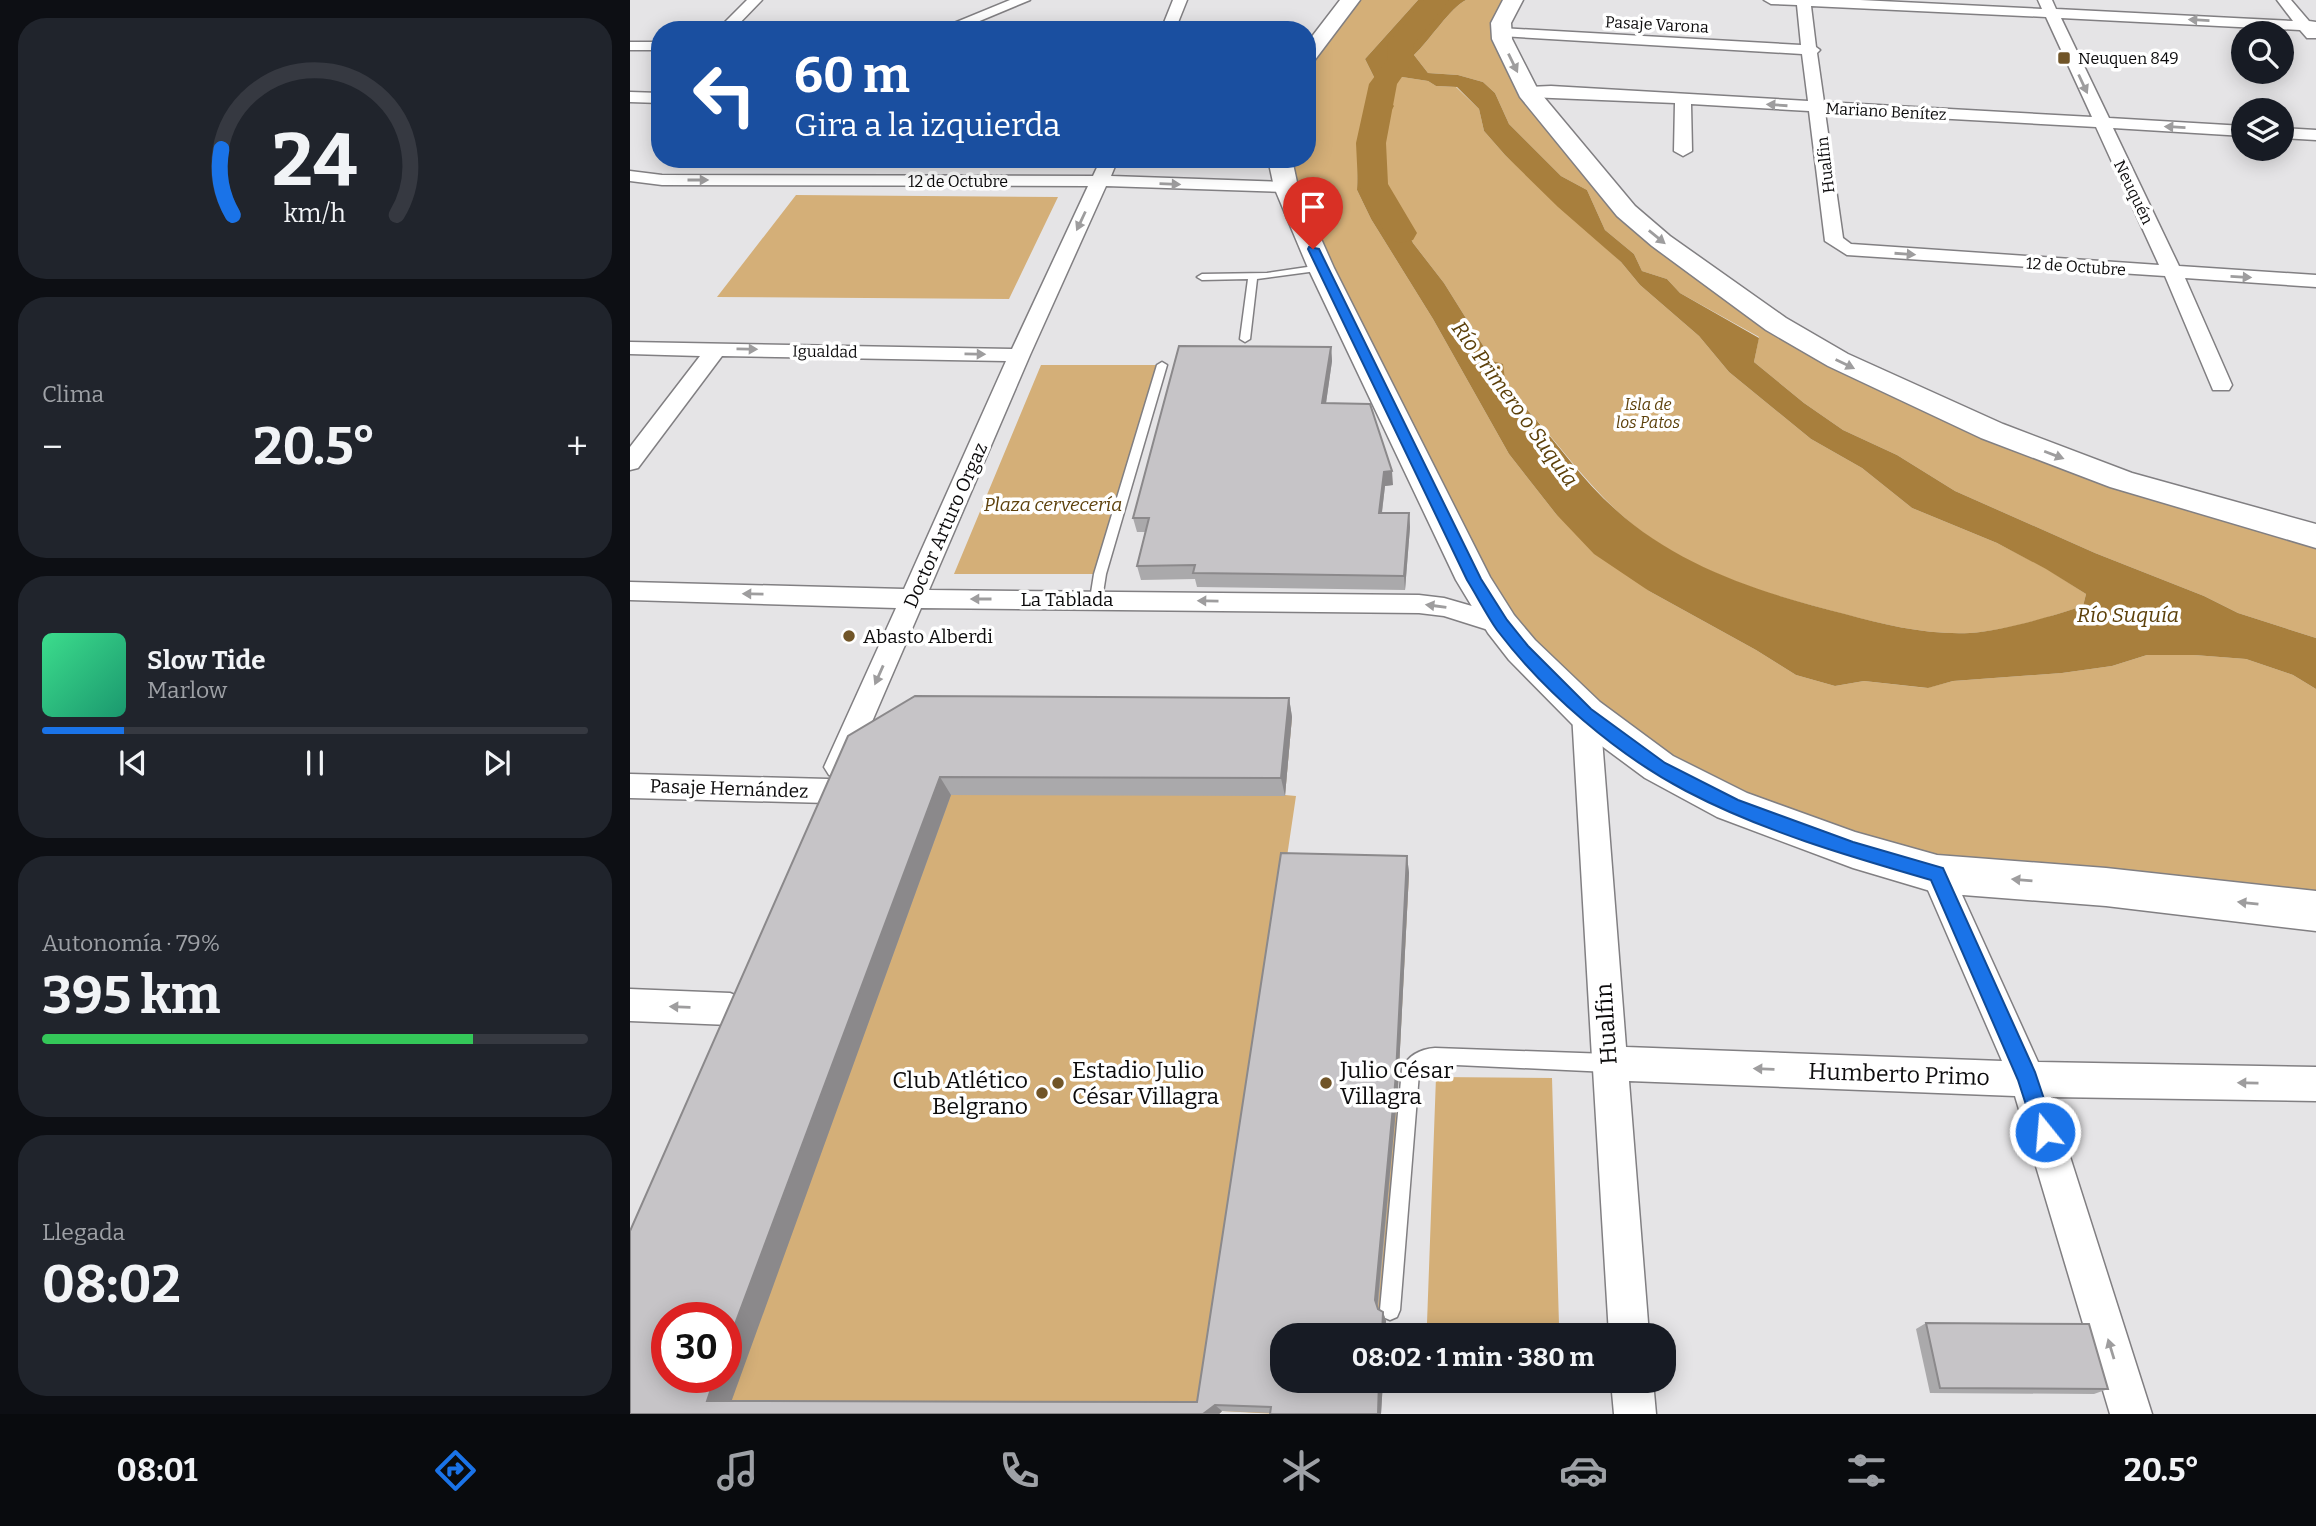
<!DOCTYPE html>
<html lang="es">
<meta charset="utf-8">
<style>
:root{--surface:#171b24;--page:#20242c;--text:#f1f3f6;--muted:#9ea1a6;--line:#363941;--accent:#1a73e8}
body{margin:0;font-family:Bitter,serif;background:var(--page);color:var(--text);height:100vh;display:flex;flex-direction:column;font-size:26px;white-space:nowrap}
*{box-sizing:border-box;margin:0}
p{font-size:23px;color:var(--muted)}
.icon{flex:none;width:38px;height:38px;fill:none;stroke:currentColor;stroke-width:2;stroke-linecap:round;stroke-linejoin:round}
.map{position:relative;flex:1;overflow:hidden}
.details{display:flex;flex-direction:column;gap:18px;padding:18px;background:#0d0f14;width:630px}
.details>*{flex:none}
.hud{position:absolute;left:21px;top:21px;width:665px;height:147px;border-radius:28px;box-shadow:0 4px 18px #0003;background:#1a4fa0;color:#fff;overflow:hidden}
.fabs{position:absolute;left:1601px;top:21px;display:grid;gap:14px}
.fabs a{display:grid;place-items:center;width:63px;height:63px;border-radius:50%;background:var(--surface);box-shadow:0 4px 18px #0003;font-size:35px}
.speed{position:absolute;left:21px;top:1302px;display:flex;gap:14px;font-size:35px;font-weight:700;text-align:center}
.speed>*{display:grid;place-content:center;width:91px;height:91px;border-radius:50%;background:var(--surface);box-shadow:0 4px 18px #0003;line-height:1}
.speed .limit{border:10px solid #d22;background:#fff;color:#111}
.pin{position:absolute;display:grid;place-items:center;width:60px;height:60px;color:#fff;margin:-72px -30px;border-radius:50% 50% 50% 0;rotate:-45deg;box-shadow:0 0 7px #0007}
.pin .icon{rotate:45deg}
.me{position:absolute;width:77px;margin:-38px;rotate:343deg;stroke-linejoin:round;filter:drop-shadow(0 0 5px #0008)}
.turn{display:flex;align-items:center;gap:24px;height:147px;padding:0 28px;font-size:32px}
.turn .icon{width:91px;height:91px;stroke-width:2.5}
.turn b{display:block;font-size:49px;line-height:60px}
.big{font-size:52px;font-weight:700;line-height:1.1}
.details .tile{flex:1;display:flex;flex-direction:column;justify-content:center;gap:10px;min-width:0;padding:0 24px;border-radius:28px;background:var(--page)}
.details .dial{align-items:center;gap:0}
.dial svg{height:182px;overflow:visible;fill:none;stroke:var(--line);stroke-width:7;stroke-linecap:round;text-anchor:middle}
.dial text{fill:var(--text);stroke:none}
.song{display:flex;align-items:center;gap:21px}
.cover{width:84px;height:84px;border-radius:10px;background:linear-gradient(135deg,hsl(150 70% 55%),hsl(160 70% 35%))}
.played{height:7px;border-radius:4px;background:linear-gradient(90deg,var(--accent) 15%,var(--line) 15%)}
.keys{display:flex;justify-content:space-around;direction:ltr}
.heat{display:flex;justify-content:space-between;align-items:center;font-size:38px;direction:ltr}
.charge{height:10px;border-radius:5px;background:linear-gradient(90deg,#34c759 79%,var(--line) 0)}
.trip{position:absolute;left:640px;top:1323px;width:406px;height:70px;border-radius:28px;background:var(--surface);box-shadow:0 4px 18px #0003;font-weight:700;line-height:70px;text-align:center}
.menu{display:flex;height:112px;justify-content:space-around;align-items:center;background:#090b0e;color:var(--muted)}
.menu .icon{width:49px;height:49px}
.menu .on{color:var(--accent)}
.menu b{font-size:32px;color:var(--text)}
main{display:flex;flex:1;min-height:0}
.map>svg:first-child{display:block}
.green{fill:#d4af78;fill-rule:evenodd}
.water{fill:#a87f3d;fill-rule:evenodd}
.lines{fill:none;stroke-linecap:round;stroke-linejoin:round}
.river{fill:#a87f3d;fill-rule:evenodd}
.service-casing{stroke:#817f82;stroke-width:3}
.minor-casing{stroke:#817f82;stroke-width:3}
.primary-casing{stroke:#817f82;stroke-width:3}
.service{fill:#fff;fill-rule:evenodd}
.minor{fill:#fff;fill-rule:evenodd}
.primary{fill:#fff;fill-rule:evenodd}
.wall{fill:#aaa9ab}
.shaded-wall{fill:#8b898b}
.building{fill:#c6c4c7;stroke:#8b898b;stroke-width:2}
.oneway{fill:#9e9d9e}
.route{fill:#1a73e8;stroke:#114b97;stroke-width:2}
.poi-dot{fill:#715528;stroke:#fff;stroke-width:2.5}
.labels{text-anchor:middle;stroke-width:7;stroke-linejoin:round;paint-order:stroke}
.far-street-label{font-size:16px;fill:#0c0b0c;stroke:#fff}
.far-poi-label{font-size:16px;fill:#0c0b0c;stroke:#fff;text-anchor:start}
.far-park-label{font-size:16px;font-style:italic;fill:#5d410c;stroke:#fff}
.park-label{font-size:19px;font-style:italic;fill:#5d410c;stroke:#fff}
.street-label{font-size:19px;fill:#0c0b0c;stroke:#fff}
.poi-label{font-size:19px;fill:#0c0b0c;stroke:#fff;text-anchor:start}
.water-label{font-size:21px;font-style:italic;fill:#5c400a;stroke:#fff}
.near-street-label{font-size:23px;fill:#0c0b0c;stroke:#fff}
.near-poi-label{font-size:23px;fill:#0c0b0c;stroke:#fff;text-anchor:start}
</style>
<main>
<section class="details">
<div class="tile dial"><svg viewBox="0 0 100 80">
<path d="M14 69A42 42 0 1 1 86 69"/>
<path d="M14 69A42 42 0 0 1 9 40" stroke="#1a73e8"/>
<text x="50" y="56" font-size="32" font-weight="700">24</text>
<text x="50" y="72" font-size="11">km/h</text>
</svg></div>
<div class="tile"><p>Clima</p>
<div class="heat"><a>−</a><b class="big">20.5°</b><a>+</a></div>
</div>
<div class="tile">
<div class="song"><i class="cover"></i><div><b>Slow Tide</b><p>Marlow</p></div></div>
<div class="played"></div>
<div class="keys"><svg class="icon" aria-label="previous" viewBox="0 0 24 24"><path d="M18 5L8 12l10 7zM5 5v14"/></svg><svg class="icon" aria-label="pause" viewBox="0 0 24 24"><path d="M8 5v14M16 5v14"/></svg><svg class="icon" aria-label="next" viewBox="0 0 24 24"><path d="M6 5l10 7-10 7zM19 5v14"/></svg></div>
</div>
<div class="tile"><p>Autonomía · 79%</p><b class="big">395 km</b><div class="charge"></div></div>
<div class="tile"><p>Llegada</p><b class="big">08:02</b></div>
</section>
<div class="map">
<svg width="1686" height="1414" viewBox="0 0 1686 1414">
<rect width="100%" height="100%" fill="#e5e4e6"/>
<path class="green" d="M720,0H788L735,59L745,79L738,97V115L729,136L727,190L741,219L803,319L879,454L926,514L1019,591L1126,650L1166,675L1205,686L1234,681L1297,688L1323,681L1432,673L1482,666L1517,655H1564L1616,659L1663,675L1686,689V911L1307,874L1102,805L892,650L650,159H677V57Z
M836,0H883L872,39L996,211L1122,308L1362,431L1686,536V638L1608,613L1574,596L1465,553L1325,491L1267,455L1213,430L1174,403L1124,362L1129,337L1050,293L1037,279L1012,271L1004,254L975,230L957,190L931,176L879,124L865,93L853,82L828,75L798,73L784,55C800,40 820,8 836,0Z
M772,77L798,81L806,86L826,87L849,109L854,131L875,155L991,262L1010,285L1069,336L1099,372L1181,439L1232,468L1282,508L1367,543L1417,569L1456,594L1453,606C1421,617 1373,631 1340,633C1298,635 1255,625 1214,614C1134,594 1048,568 986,510C947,474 918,428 880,392L875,380L843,356L854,347L814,283L783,243L767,209L753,185L743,175L738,162V149L747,131L750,91Z
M166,195L428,197L379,299L87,297Z
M411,365H532L470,574H324Z
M662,717L655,795L666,796L655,870L779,873L755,1335H653V1381L647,1414L592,1411L589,1414H0V1331L226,756ZM37,1318H96V1377H37Z
M806,1077L922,1078L929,1325L797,1323Z"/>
<path class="water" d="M788,0H836C820,8 800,40 784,55L798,73L828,75L853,82L865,93L879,124L931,176L957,190L975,230L1004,254L1012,271L1037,279L1050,293L1129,338L1124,362L1174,403L1213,430L1267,455L1325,491L1465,553L1574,596L1608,613L1686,638V689L1663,675L1616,659L1564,655H1517L1482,666L1432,673L1323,681L1298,688L1234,681L1205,686L1166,675L1126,650L1019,591L964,554L926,514L879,454L803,319L741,219L727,190L729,136L738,115V97L745,79L735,59ZM772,77L798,81L806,86L827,87L849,109L854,131L875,155L928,207L991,262L1010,285L1069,336L1099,372L1181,439L1232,468L1282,508L1367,543L1416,569L1456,594L1453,606C1423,616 1371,631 1340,633C1298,635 1255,625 1215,614C1134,594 1049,567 986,510C946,475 918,428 880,392L875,380L873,364L844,356L854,347L814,283L783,243L767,209L753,185L743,175L738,162V149L764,106L750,90Z"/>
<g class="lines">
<path class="river" d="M794,0H819L784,44L783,61L767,84L756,143L758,184L787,233L783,240L771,243L759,240L728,184L726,143L739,84L757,60L758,43Z"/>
<g class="service-casing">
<path id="service" d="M691,265L694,266V270L627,279L620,339L615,342L610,339L618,279L572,280L567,277L572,274L637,273Z
M532,362L537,365L476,574L472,599L466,604L460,599L464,574L527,365Z
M805,1048L978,1054L984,1057L987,1063L984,1069L978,1072L805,1064L799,1065L789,1073L770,1310L767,1317L760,1320L753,1317L750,1310L772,1069C778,1055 791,1049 805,1048Z"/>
</g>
<g class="minor-casing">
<path id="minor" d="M117,0H132L103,30H87Z
M380,0H400L328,30H307Z
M543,0H557L545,30H531Z
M1134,0H1230L1412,9L1408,0H1422L1426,9L1663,21L1647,0H1661L1679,21L1686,22V38H1677L1670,30L1431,18L1479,118L1614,126V136L1483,128L1549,266L1686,275V287L1555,278L1602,385L1599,390H1583L1535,276L1217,255L1195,241L1179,111L1061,104L1062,151L1053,156L1044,151L1045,103L898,97L890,92L898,87L921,86L1178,101L1172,54L871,36L864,32L871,28L1171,45L1167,5L1141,4ZM1181,6L1416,17L1462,117L1194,102L1187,53L1190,50L1186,47ZM1195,112L1466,127L1529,265L1221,244L1213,238Z
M0,42H30V50H0Z
M0,92L30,93V103L0,102Z
M1652,128L1686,130V140L1652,138Z
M471,159H488L481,176L656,182L665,187L656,192L476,186L400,355L299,590L789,595L814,598L880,617L884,624L880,631L871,634L814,616L789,613L291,608L219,775L209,779L199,775L194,767L266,608L0,600V582L274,589L376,361L92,356L8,468L0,470V447L70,356L0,354V342L382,349L458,186L32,185L0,181V171L32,175L463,176Z
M956,702L966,705L970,713L996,1047L1372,1061L1291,874L1296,864L1307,860L1318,864L1408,1062L1686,1067V1101L1421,1097L1522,1414H1480L1385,1096L999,1081L1019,1335H979L963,1069L960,1063L962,1058L942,713L946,705Z
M0,774L198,779L208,782L213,791L208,800L198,803L0,798Z
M0,989L100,993L112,998L117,1009L112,1020L100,1025L0,1021Z
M981,1381H1023L1026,1414H984Z"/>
</g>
<g class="primary-casing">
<path id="primary" d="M710,0H730L684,61L677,63V43Z
M873,0H893L881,23L882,39L908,90L1005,206L1040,236L1156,318L1218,354L1373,424L1502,473L1686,524V548L1480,487L1351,438L1198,366L1136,330L1022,246L987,216L890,97L862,39L861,23Z
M638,159H662L668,187L704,268L860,577L884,615L905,640L970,702L1043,756L1117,793L1225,832L1307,855L1476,868L1686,891V931L1476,906L1307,893L1223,868L1087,817L1015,778L942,724L879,660L858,633L826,580L678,268L644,187Z"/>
</g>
<use href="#service" class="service"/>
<use href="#minor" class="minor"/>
<use href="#primary" class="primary"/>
</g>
<path class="wall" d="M701,347L702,361L696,403L763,485L755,486L752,513H779L780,527L775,590L567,587L565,579L511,580L507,566L515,532H507L503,518Z
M659,698L662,717L655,796L321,795L101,1401L567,1402L777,856L779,873L768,1088L748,1308L753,1312L756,1321L755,1335H653V1381H753L751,1414L640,1413L592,1411L589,1414H0L218,736Z
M1296,1323L1478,1389L1464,1394L1300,1393L1286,1329Z"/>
<path class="shaded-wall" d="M701,347L702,361L694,417L692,403Z
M762,471L763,485L755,486L750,527L749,513L754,472Z
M779,513L780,527L775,590L774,576Z
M659,698L662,717L655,796L651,778Z
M310,777L321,795L99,1408L77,1401L85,1377H96V1348Z
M777,856L779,873L768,1088L747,1310L745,1300Z
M753,1312L756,1321L755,1335H752Z
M749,1381H753L751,1414H748Z
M585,1405L592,1411L589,1414H573Z"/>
<path class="building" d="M549,346L701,347L692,403L740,404L762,471L754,472L749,513H779L774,576L563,573L565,565L507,566L519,518H503Z
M285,696L659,698L651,778L310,777L96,1348V1318H37V1377H85L77,1401L567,1402L651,853L777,856L766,1074L745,1300L748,1309L753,1312L752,1335H653V1381H749L748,1414H640L641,1407L585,1405L573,1414H0V1231L218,736Z
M1296,1323L1459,1324L1478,1389L1310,1388Z"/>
<defs><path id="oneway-solid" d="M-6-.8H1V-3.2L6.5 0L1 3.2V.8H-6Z" transform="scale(1.75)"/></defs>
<g class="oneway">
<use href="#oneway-solid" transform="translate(1569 20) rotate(-177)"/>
<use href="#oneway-solid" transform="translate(883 63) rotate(64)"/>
<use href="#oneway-solid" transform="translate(1453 84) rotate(65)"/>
<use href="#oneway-solid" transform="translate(1147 105) rotate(-176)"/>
<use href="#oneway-solid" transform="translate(1545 127) rotate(-177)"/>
<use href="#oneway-solid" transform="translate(68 180)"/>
<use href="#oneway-solid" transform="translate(540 184) rotate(2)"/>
<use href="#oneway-solid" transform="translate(451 221) rotate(115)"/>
<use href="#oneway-solid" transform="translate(1027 237) rotate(39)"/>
<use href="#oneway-solid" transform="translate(1275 254) rotate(4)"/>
<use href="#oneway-solid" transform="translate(1611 277) rotate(3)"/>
<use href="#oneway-solid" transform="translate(117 349) rotate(1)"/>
<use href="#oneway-solid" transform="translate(345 354) rotate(1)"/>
<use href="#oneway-solid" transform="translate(1215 364) rotate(26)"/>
<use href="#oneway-solid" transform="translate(1424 455) rotate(21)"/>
<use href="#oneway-solid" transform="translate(123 594) rotate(-179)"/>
<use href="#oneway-solid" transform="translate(351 599) rotate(-180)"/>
<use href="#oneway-solid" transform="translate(578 601) rotate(-179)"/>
<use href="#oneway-solid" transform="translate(806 606) rotate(-172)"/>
<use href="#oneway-solid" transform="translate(249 675) rotate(114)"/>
<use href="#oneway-solid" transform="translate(1392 880) rotate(-175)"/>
<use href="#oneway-solid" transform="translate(1618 903) rotate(-174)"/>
<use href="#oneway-solid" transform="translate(50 1007) rotate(-178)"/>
<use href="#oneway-solid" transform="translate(1134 1069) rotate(-178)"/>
<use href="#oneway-solid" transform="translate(1618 1083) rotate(-179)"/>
<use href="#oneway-solid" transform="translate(1481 1349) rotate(-107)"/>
</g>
<path class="route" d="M679,247L689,249L851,579L877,620L898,646L961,709L1035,763L1108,800L1223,842L1313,868L1405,1072L1425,1132L1422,1139L1415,1142L1407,1139L1388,1080L1301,880C1218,856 1132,831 1056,791C987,755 914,692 867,630C856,614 847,596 837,580L678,249Z"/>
<g class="poi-dot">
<rect x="1427" y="51" width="14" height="14" rx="3.5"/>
<circle cx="219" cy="636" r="7"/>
<circle cx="428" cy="1083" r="7"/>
<circle cx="696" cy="1083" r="7"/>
<circle cx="412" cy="1093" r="7"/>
</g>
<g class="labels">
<g class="far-street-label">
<text transform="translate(1027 24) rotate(3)" y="6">Pasaje Varona</text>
<text transform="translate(1256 111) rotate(3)" y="6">Mariano Benítez</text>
<text transform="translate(1195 165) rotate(-97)" y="6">Hualfin</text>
<text x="328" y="187">12 de Octubre</text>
<text transform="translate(1504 192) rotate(64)" y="6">Neuquén</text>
<text transform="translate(1446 266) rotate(4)" y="6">12 de Octubre</text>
<text transform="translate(195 351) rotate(1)" y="6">Igualdad</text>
</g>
<g class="far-poi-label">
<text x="1448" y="64">Neuquen 849</text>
</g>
<g class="far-park-label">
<text x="1018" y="410">Isla de<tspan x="1018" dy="18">los Patos</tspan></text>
</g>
<g class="park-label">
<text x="423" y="511">Plaza cervecería</text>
</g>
<g class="street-label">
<text transform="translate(315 525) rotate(-66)" y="7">Doctor Arturo Orgaz</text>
<text x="437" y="606">La Tablada</text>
<text transform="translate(99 788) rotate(2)" y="7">Pasaje Hernández</text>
</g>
<g class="poi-label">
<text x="233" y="643">Abasto Alberdi</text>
</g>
<g class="water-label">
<text transform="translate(885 404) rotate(54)" y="7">Río Primero o Suquía</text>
<text x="1498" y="622">Río Suquía</text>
</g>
<g class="near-street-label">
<text transform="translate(976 1024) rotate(-94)" y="8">Hualfin</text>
<text transform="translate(1269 1074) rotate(2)" y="8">Humberto Primo</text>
</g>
<g class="near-poi-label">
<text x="442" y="1078">Estadio Julio<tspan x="442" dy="26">César Villagra</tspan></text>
<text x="710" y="1078">Julio César<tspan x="710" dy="26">Villagra</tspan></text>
<text x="398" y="1088" text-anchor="end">Club Atlético<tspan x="398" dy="26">Belgrano</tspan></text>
</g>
</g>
</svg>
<div class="fabs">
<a><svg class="icon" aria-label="search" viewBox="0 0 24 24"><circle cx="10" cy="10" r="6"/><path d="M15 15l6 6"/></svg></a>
<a><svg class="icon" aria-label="layers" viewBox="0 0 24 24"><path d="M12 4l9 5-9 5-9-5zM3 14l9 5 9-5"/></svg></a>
</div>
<div class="speed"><div class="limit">30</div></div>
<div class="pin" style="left:683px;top:249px;background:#d93025"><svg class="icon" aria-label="arrive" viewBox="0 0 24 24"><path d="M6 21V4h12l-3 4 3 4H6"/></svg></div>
<svg class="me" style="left:1415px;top:1132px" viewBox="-20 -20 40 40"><circle r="17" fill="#1a73e8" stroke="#fff" stroke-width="3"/><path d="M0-11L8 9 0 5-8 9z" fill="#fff"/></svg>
<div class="trip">08:02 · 1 min · 380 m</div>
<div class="hud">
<div class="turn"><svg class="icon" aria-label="left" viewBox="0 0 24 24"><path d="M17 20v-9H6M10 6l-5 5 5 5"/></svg><div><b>60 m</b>Gira a la izquierda</div></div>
</div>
</div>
</main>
<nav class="menu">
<b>08:01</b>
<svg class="icon on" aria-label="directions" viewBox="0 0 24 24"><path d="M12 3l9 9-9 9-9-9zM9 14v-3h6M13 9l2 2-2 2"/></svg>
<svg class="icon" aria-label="music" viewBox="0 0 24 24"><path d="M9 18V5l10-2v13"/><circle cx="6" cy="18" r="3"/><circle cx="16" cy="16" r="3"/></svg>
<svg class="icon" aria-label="phone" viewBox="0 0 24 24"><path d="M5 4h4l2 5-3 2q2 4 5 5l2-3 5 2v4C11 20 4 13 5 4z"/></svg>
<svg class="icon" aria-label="climate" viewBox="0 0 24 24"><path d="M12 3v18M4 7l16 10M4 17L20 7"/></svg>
<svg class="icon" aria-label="car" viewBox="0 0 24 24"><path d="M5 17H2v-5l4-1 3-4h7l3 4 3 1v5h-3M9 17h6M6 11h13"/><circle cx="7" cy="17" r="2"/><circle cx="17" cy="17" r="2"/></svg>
<svg class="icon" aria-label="filters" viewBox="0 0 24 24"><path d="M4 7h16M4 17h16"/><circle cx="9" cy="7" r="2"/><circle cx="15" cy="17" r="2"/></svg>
<b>20.5°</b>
</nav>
